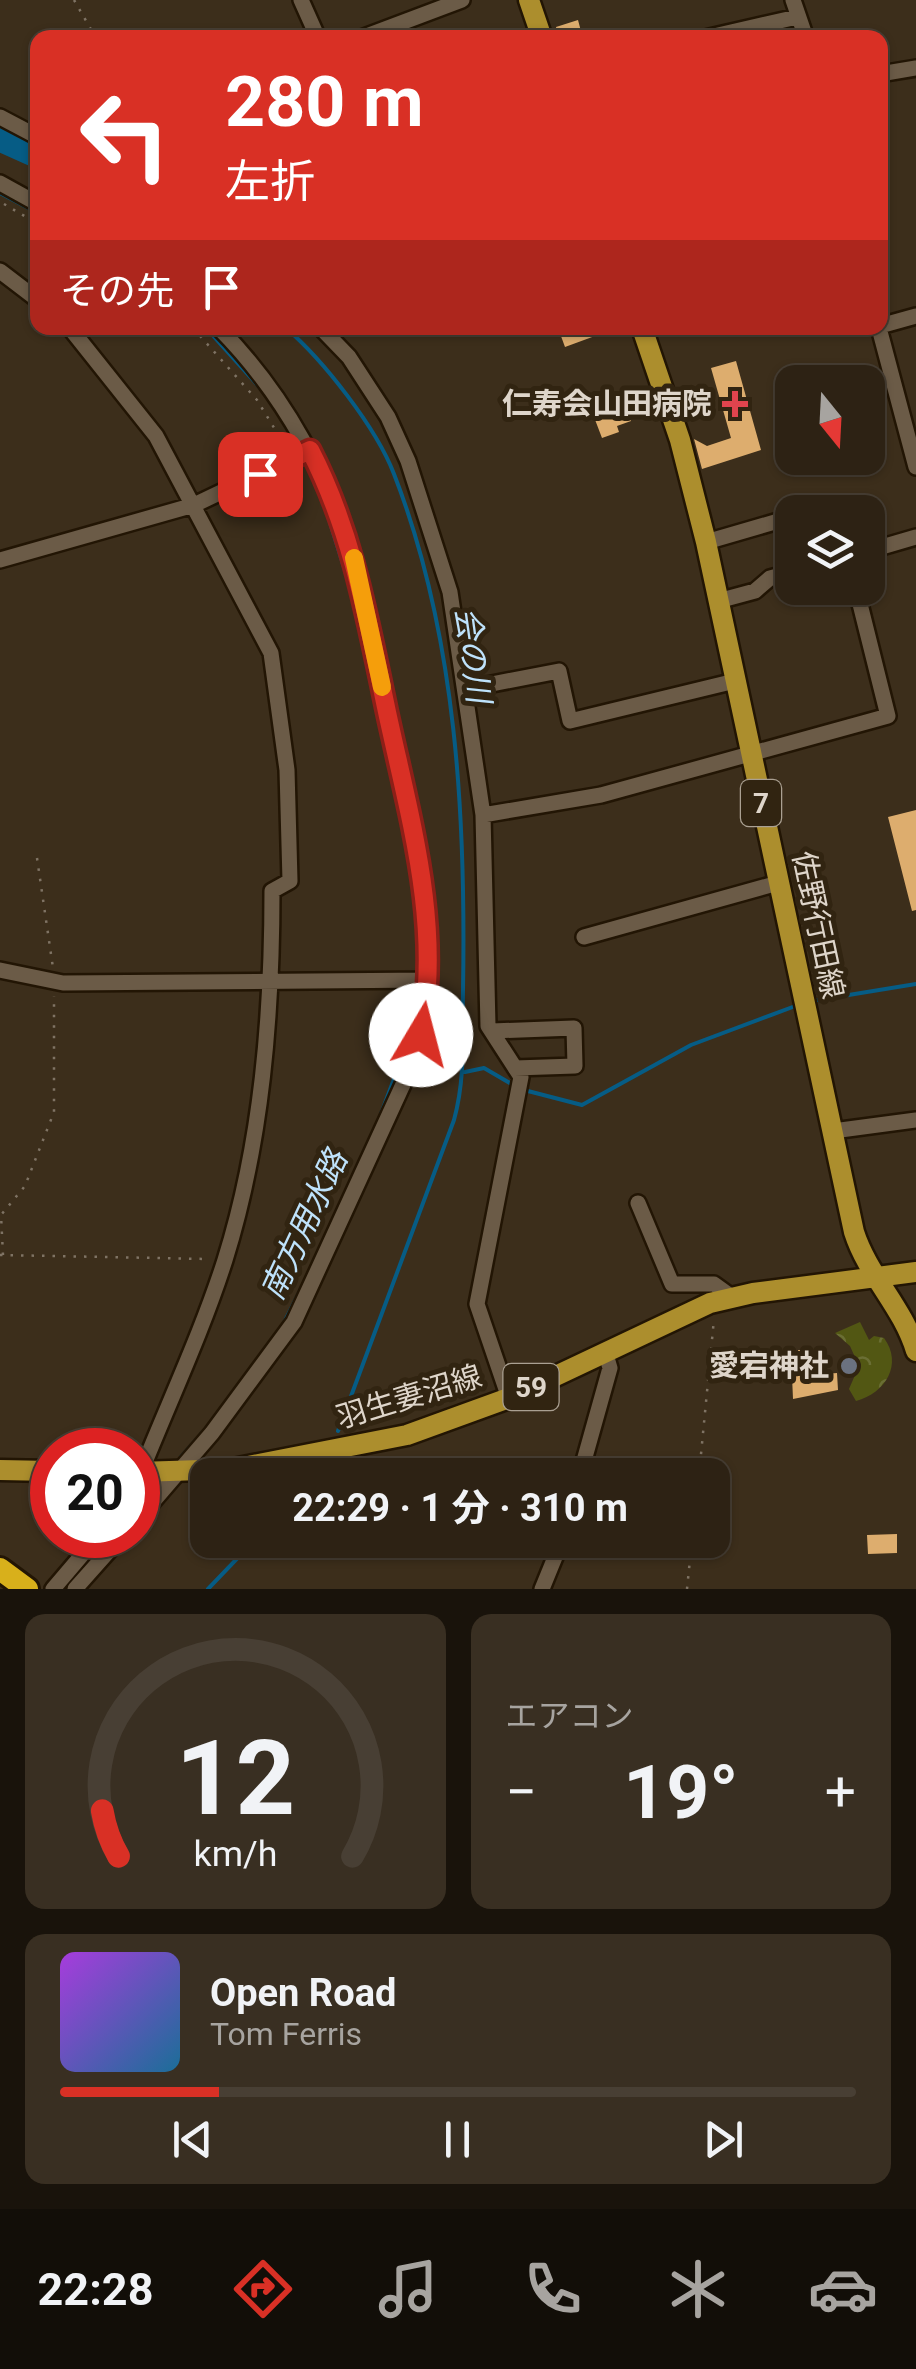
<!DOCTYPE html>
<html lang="ja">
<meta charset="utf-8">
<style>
:root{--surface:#2d2214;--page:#392f22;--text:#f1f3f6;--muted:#a7a4a0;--line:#483f34;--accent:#d93025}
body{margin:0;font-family:Roboto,"Noto Sans JP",sans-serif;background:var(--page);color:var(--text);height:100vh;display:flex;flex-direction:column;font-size:38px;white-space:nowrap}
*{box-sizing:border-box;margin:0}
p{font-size:32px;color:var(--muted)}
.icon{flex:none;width:55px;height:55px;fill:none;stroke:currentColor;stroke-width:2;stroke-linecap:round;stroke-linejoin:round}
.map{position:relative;height:1589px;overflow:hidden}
.details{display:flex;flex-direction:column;gap:25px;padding:25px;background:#19130b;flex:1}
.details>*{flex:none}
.guide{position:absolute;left:30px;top:30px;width:858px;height:305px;border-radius:20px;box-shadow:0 2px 8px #0004,0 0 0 2px var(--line);background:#d93025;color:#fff;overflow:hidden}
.needle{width:65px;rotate:162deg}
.tools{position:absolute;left:775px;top:365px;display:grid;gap:20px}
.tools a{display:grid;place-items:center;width:110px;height:110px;border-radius:20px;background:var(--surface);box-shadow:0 2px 8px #0004,0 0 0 2px var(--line);font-size:50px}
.speed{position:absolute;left:30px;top:1428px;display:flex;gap:20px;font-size:50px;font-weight:700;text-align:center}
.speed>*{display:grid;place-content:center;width:130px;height:130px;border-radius:50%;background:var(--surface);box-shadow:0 2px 8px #0004,0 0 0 2px var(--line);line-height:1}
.speed .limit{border:15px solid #d22;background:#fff;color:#111}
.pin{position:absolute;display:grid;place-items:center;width:85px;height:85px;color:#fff;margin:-42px;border-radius:20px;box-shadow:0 5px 15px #0006}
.me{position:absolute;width:110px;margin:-55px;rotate:8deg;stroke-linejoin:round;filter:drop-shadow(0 0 8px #0008)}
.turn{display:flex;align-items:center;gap:35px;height:210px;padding:0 30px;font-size:45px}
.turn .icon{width:130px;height:130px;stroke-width:2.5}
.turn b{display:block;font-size:70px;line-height:85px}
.then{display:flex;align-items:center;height:95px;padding:0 30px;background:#0003;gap:20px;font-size:38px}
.big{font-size:75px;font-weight:700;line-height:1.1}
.details .card{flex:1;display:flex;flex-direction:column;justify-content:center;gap:15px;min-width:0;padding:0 35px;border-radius:20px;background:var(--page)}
.details .dial{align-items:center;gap:0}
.dial svg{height:260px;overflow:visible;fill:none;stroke:var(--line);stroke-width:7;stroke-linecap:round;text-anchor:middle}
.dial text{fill:var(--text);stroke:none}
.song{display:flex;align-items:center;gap:30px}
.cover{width:120px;height:120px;border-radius:15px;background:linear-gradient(135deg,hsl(280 70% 55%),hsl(200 70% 35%))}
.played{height:10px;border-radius:5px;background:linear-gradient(90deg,var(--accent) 20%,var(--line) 20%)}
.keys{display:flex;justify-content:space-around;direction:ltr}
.heat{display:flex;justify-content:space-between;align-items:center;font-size:55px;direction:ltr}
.details .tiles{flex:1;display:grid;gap:25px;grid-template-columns:1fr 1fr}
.card:last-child{grid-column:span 2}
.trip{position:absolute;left:190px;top:1458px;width:540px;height:100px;border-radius:20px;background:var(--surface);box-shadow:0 2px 8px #0004,0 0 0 2px var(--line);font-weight:700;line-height:100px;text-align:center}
.dock{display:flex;height:160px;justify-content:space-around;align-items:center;background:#120e08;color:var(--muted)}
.dock .icon{width:70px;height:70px}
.dock .selected{color:var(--accent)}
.dock b{font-size:45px;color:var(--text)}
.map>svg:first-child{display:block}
.forest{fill:url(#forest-crowns)}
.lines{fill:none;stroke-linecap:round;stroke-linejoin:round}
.stream{stroke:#065c85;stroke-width:4}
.river{stroke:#065c85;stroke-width:25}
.building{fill:#ddad6e}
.minor-casing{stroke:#221504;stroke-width:20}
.major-casing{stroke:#221504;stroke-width:25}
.highway-casing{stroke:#221504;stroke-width:28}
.path{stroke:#7f7364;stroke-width:2.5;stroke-dasharray:2.5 8;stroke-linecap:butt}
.minor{stroke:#6b5b47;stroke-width:15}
.major{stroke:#ac8e2d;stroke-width:20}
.highway{stroke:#d8b01b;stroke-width:22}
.route-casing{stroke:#8d1f18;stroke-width:25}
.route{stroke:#d93025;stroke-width:18}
.slow{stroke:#f59e0b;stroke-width:18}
.health-dot{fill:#e0444e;stroke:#312411;stroke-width:4}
.worship-dot{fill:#6b7280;stroke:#312411;stroke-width:4}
.labels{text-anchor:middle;stroke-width:10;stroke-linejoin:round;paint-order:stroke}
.shield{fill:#312411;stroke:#aaa092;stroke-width:2.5}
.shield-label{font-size:28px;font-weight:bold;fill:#ded5ca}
.poi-label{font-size:30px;font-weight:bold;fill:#ded5ca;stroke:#312411;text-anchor:end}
.street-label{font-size:30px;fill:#ded5ca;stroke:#312411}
.water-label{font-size:32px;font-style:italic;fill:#bee2fb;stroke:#312411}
</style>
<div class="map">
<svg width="916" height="1589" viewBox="0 0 916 1589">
<defs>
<pattern id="forest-crowns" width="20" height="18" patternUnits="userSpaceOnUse" patternTransform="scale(2.5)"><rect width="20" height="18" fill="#525713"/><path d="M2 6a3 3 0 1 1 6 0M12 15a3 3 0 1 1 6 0" fill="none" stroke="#6a6e34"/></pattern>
</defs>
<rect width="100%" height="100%" fill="#3c2e1b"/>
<path class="forest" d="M860,1322L869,1340L874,1336L884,1338C903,1364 886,1393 856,1401L849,1389L859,1366L850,1346L835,1333Z"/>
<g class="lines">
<path class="stream" d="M0,193L38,213
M206,328L262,390
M286,328C323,360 376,427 394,474C457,636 466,819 463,991C462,1036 466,1076 454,1120L338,1431
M322,497L361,622
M369,660L389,754
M393,773L420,919V971
M812,1001L916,984
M465,1072L484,1068L515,1086
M524,1090L582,1105L691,1045L798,1005
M381,1114L414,1025
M282,1327L302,1287
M181,1457L211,1423
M138,1506L155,1485
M72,1578L111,1535
M208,1589L255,1540"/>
<path class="river" d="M0,139L38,156"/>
</g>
<path class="building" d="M578,20L582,35L558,38L556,27Z
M558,328H614V329L565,347Z
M736,361L761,450L702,469L694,439L707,446L731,438L711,368Z
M625,406L631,421L617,426L619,432L602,438L594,417Z
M916,810V910L912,911L888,817Z
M798,1350H810L811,1375L837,1373L838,1390L793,1399L792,1376H799Z
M897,1534V1553L868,1554L867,1535Z"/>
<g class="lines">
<g class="minor-casing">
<path id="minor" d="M301,0L318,38
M793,0L806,38
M361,38L462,0
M705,38L797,17
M880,74L916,68
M0,117L38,137
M0,183L38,204
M0,271L38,300
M880,326L916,316
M70,328L156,436L271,653L287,770L290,881L272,891C272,1014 262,1142 225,1260C202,1332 169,1402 141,1472
M321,328L349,357L388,417L408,461L450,592L483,815L488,1026L521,1077L477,1304L509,1398
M879,328L916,467
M706,542L792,517
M868,551L916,537
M0,560L194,505L311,449
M718,601L755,591L770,578L792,572
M466,689L559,671L570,721L735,681
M483,815L601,795L888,716L856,588
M584,937L778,883
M0,970L63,983L429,980
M492,1031L574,1028L575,1066L515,1068
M833,1131L916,1120
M638,1203L672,1284H714L732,1297
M580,1475L610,1368L605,1351
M138,1490L154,1471
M138,1519L212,1433L294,1322L411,1067C432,1001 433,935 421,866L357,568C327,476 287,397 219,328
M53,1589L99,1535
M75,1589L123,1535
M542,1589L562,1540"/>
</g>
<g class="major-casing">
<path id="major" d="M529,0L542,38
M642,328L680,440L706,542L854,1232C868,1276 903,1307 916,1351
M0,1470L52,1471
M138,1472L233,1469L407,1435L509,1398L710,1303L753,1293L916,1272"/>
</g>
<g class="highway-casing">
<path id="highway" d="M0,1569L27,1589"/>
</g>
<path class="path" d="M74,0L96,38
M4,204L38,224
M193,328L257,400L284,444
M37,858L53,968
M0,1255L208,1259
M3,1255L1,1215L25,1186L54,1112V996
M699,1475L714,1319
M687,1589L692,1540"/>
<use href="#minor" class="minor"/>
<use href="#major" class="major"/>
<use href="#highway" class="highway"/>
</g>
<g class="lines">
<g class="route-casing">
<path id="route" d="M260,474L310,450C353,533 368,622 387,712C410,819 442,925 421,1035"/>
</g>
<use href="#route" class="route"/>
<path class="slow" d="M354,558L382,687"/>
</g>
<path class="health-dot" d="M730 389h10v10h10v10h-10v10h-10v-10h-10v-10h10z"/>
<circle class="worship-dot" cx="849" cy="1366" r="10"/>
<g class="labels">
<g class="shield">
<rect x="741" y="780" width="40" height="46" rx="8"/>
<rect x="503.5" y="1364" width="55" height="46" rx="8"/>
</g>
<g class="shield-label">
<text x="761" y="813">7</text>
<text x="531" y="1397">59</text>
</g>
<g class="poi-label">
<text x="712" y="414">仁寿会山田病院</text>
<text x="829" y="1376">愛宕神社</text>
</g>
<g class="street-label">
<text transform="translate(818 925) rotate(78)" y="10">佐野行田線</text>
<text transform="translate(409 1397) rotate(-17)" y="10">羽生妻沼線</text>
</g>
<g class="water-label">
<text transform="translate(473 655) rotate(82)" y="11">会の川</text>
<text transform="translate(304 1225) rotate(-65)" y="11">南方用水路</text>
</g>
</g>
</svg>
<div class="tools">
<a><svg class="needle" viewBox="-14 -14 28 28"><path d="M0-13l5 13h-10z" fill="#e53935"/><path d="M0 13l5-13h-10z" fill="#a7a4a0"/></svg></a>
<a><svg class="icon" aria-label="layers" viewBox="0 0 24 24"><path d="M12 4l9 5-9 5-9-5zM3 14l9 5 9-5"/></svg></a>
</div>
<div class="speed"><div class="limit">20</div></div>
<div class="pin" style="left:260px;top:474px;background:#d93025"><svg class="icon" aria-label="arrive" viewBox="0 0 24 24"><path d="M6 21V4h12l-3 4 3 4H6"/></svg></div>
<svg class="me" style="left:421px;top:1035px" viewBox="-20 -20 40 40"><circle r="19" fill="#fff"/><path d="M0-13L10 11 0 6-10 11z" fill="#d93025"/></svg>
<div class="trip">22:29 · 1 分 · 310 m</div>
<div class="guide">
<div class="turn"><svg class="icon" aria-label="left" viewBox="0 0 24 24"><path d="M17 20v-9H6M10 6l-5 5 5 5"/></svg><div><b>280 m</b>左折</div></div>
<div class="then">その先<svg class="icon" aria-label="arrive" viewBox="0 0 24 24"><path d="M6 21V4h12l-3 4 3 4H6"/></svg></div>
</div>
</div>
<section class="details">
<div class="tiles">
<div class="card dial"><svg viewBox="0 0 100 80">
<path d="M14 69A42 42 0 1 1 86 69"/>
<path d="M14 69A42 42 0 0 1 9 55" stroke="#d93025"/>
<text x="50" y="56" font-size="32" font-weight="700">12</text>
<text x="50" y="72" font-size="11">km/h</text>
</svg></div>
<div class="card"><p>エアコン</p>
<div class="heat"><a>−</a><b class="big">19°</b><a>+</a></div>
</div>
<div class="card">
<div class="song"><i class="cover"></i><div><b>Open Road</b><p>Tom Ferris</p></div></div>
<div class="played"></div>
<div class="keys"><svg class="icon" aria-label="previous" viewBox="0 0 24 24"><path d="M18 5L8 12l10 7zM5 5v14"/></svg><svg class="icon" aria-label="pause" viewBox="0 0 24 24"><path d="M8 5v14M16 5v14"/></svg><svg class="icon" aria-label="next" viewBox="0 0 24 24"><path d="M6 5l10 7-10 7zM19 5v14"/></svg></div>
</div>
</div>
</section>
<nav class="dock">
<b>22:28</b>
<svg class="icon selected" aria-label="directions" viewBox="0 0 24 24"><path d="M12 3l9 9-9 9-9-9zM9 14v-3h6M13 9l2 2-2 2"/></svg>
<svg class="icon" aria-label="music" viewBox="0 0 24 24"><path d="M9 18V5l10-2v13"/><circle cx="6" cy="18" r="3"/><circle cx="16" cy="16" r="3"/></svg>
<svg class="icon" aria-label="phone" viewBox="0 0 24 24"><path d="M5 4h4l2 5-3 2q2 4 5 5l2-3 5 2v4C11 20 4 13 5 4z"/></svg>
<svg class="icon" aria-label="climate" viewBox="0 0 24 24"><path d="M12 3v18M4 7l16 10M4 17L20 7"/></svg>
<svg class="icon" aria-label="car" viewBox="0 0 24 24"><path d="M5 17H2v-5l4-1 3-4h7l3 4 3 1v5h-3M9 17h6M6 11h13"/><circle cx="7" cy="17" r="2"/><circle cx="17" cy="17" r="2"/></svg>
</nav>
